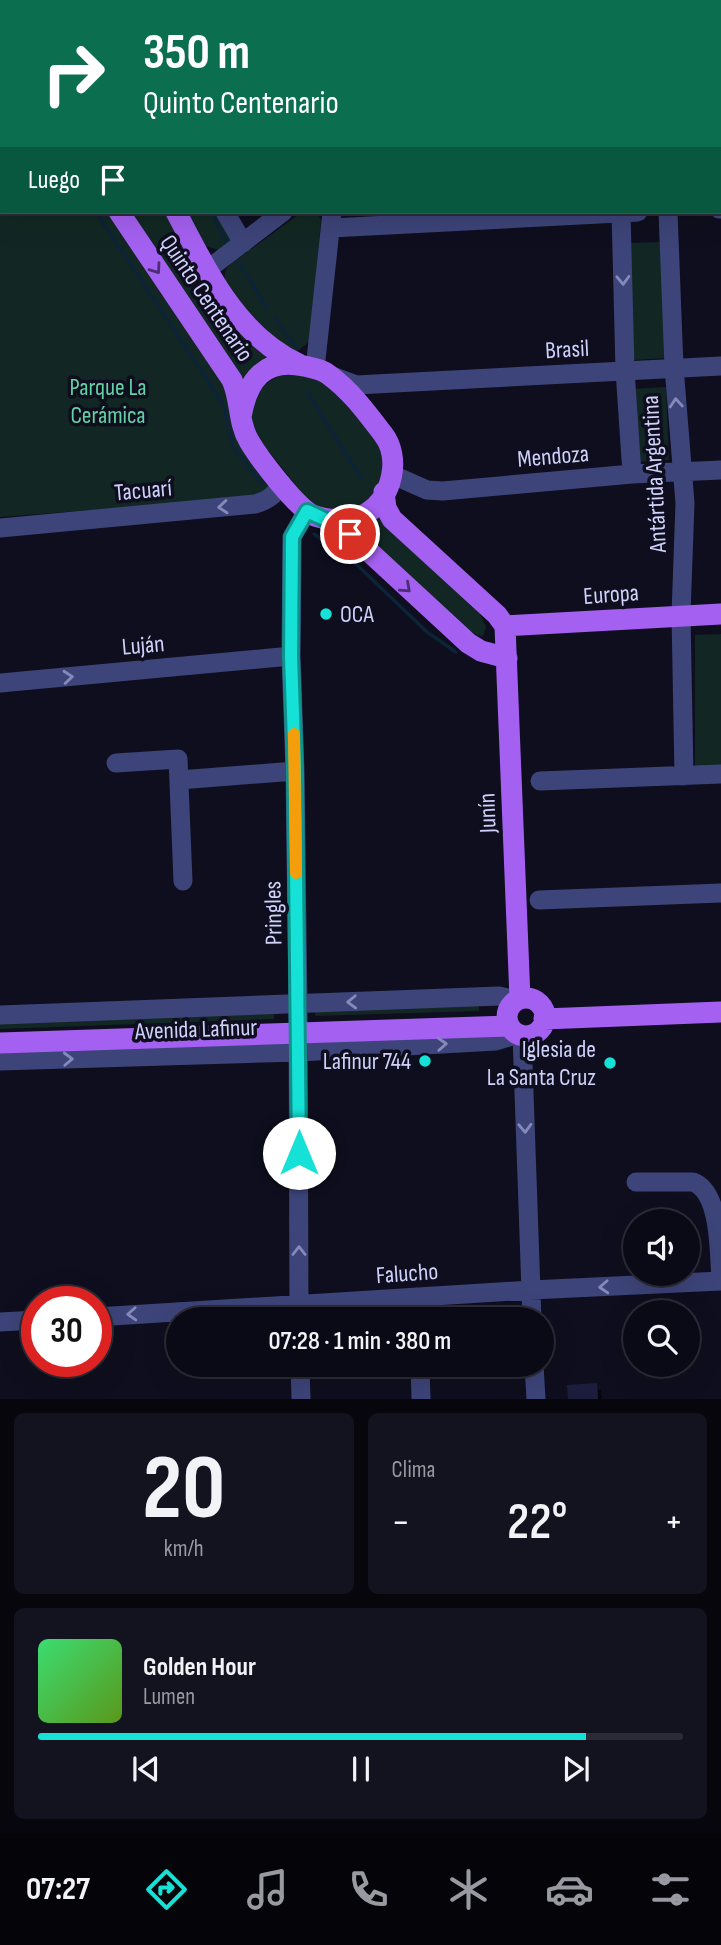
<!DOCTYPE html>
<html lang="es">
<meta charset="utf-8">
<style>
:root{--surface:#0a0a16;--page:#13131f;--text:#f1f3f6;--muted:#999aa1;--line:#2a2b35;--accent:#15e1d6}
body{margin:0;font-family:"Sofia Sans Condensed",sans-serif;background:var(--page);color:var(--text);height:100vh;display:flex;flex-direction:column;font-size:26px;white-space:nowrap}
*{box-sizing:border-box;margin:0}
p{font-size:23px;color:var(--muted)}
.icon{flex:none;width:38px;height:38px;fill:none;stroke:currentColor;stroke-width:2;stroke-linecap:round;stroke-linejoin:round}
.map{position:relative;height:1399px;overflow:hidden}
.side{display:flex;flex-direction:column;gap:14px;padding:14px;background:#06060c;flex:1}
.side>*{flex:none}
.guide{position:absolute;left:0px;top:0px;width:721px;height:214px;box-shadow:0 7px 28px #0002,0 0 0 2px var(--line);background:#0b6e4f;color:#fff;overflow:hidden}
.fabs{position:absolute;left:623px;top:1209px;display:grid;gap:14px}
.fabs a{display:grid;place-items:center;width:77px;height:77px;border-radius:50%;background:var(--surface);box-shadow:0 7px 28px #0002,0 0 0 2px var(--line);font-size:35px}
.speed{position:absolute;left:21px;top:1286px;display:flex;gap:14px;font-size:35px;font-weight:700;text-align:center}
.speed>*{display:grid;place-content:center;width:91px;height:91px;border-radius:50%;background:var(--surface);box-shadow:0 7px 28px #0002,0 0 0 2px var(--line);line-height:1}
.speed .limit{border:10px solid #d22;background:#fff;color:#111}
.pin{position:absolute;display:grid;place-items:center;width:60px;height:60px;color:#fff;margin:-30px;border:4px solid #fff;border-radius:50%;box-shadow:0 2px 7px #0007}
.me{position:absolute;width:77px;margin:-38px;rotate:0deg;stroke-linejoin:round;filter:drop-shadow(0 0 5px #0008)}
.turn{display:flex;align-items:center;gap:24px;height:147px;padding:0 28px;font-size:32px}
.turn .icon{width:91px;height:91px;stroke-width:2.5}
.turn b{display:block;font-size:49px;line-height:60px}
.then{display:flex;align-items:center;height:66px;padding:0 28px;background:#0003;gap:14px;font-size:26px}
.big{font-size:52px;font-weight:600;line-height:1.1}
.side .tile{flex:1;display:flex;flex-direction:column;justify-content:center;gap:10px;min-width:0;padding:0 24px;border-radius:10px;background:var(--page)}
.side .dial{align-items:center;gap:0}
.dial b{font-size:91px;line-height:1}
.song{display:flex;align-items:center;gap:21px}
.cover{width:84px;height:84px;border-radius:10px;background:linear-gradient(135deg,hsl(140 70% 55%),hsl(90 70% 35%))}
.played{height:7px;border-radius:4px;background:linear-gradient(90deg,var(--accent) 85%,var(--line) 85%)}
.keys{display:flex;justify-content:space-around;direction:ltr}
.heat{display:flex;justify-content:space-between;align-items:center;font-size:38px;direction:ltr}
.side .tiles{flex:1;display:grid;gap:14px;grid-template-columns:1fr 1fr}
.tile:last-child{grid-column:span 2}
.trip{position:absolute;left:166px;top:1307px;width:388px;height:70px;border-radius:35px;background:var(--surface);box-shadow:0 7px 28px #0002,0 0 0 2px var(--line);font-weight:600;line-height:70px;text-align:center}
.tabs{display:flex;height:112px;justify-content:space-around;align-items:center;background:#040409;color:var(--muted)}
.tabs .icon{width:49px;height:49px}
.tabs .selected{color:var(--accent)}
.tabs b{font-size:32px;color:var(--text)}
.map>svg:first-child{display:block}
.green{fill:#122723}
.lines{fill:none;stroke-linecap:round;stroke-linejoin:round}
.stream{stroke:#0d2338;stroke-width:3.5}
.building{fill:#1d1c3d;filter:url(#shadow)}
.minor{stroke:#3d4479;stroke-width:19}
.major{stroke:#a460f0;stroke-width:21}
.oneway{stroke:#4a2f72}
.oneway2{stroke:#868aba}
.route-casing{stroke:#0e928b;stroke-width:18}
.route{stroke:#15e1d6;stroke-width:12}
.slow{stroke:#f59e0b;stroke-width:12}
.poi-dot{fill:#15e1d6;stroke:#0e0e1e;stroke-width:2.5}
.labels{text-anchor:middle;stroke-width:7;stroke-linejoin:round;paint-order:stroke}
.street-label{font-size:24px;fill:#cfd1fb;stroke:#0e0e1e}
.park-label{font-size:24px;fill:#63d3a5;stroke:#0e0e1e}
.poi-label{font-size:24px;fill:#cfd1fb;stroke:#0e0e1e;text-anchor:end}
</style>
<div class="map">
<svg width="721" height="1399" viewBox="0 0 721 1399">
<defs>
<filter id="shadow"><feDropShadow dx="4" dy="7" stdDeviation="0" flood-color="#0009"/></filter>
</defs>
<rect width="100%" height="100%" fill="#0e0e1e"/>
<path class="green" d="M0,0L31,2H2V212H111L226,382L270,488L262,497L0,517Z
M125,212H167L270,358L242,382Z
M182,212H218L233,240L222,251L205,246Z
M302,212H317L321,220L310,341L295,353L263,334L224,279L226,269L232,263Z
M661,242L666,358L634,360L629,243Z
M298,372C306,376 316,378 323,383C333,388 342,400 350,409C372,434 397,458 374,492C365,505 352,511 337,509C332,509 326,509 321,507C306,501 293,482 283,469C274,457 261,444 255,430C242,398 268,374 298,372Z
M666,387L669,460L636,462L634,389Z
M380,515L474,601L486,627L483,636C466,639 371,544 352,527Z
M721,634V765L695,767V635Z
M479,1004V1011L315,1016V1009Z
M274,1011V1019L0,1029V1022Z"/>
<g class="lines">
<path class="stream" d="M20,0L21,2
M114,0V2
M96,212L224,405L232,445L262,484
M211,212L227,244
M238,261L267,308
M275,318L296,347
M307,392L361,478
M314,534L353,561L427,632L456,652"/>
</g>
<path class="building" d="M597,1383L598,1399H568L567,1385Z"/>
<g class="lines">
<path class="minor" d="M141,0V2
M214,0V2
M339,0V2
M616,0V2
M661,0V2
M719,50H721
M719,209H721
M225,212L243,243
M621,212L625,370L632,474
M668,212L674,367L685,503L681,615L684,776
M331,228L638,212
M207,270L283,212
M315,369L332,212
M332,376L356,385L721,366
M393,475L427,490L443,491L632,474L721,470
M0,528L255,504C269,500 275,495 281,483
M0,683L291,656
M116,763L178,759L183,881
M179,780L295,771
M540,781L721,774
M539,900L721,893
M0,1015L499,996L517,1000
M522,1035L532,1320
M0,1061L299,1052L496,1041L518,1034
M636,1182H693C721,1192 719,1254 721,1281
M417,1297L418,1320
M96,1317L531,1290L721,1281
M299,1320L298,1004L295,771L291,656L292,537L307,511
M0,1322L37,1320
M300,1365L301,1399
M420,1365L421,1399
M534,1365L536,1399"/>
<path class="major" d="M38,0V2
M94,0L95,2
M119,212L232,380C241,400 238,423 249,441C259,458 298,510 315,516C330,521 353,521 367,513C393,497 401,457 383,434C367,413 351,391 329,375C323,370 313,368 304,366C264,357 247,381 241,417
M176,212C207,270 236,335 299,364
M384,492L386,508L392,519L497,615L505,626L520,999
M327,521L350,534L468,643L481,651L507,658
M505,626L721,614
M507 1017a19 19 0 1 1 38 0a19 19 0 1 1-38 0Z
M544,1019L721,1012
M0,1043L509,1026"/>
</g>
<defs><path id="oneway-chevron" d="M-2-3.5L2.5 0L-2 3.5" fill="none" stroke-width="1.6" stroke-linecap="round" stroke-linejoin="round" transform="scale(1.75)"/></defs>
<g class="oneway">
<use href="#oneway-chevron" transform="translate(156 269) rotate(55)"/>
<use href="#oneway-chevron" transform="translate(406 588) rotate(42)"/>
</g>
<g class="oneway2">
<use href="#oneway-chevron" transform="translate(623 280) rotate(88)"/>
<use href="#oneway-chevron" transform="translate(676 403) rotate(-94)"/>
<use href="#oneway-chevron" transform="translate(223 507) rotate(175)"/>
<use href="#oneway-chevron" transform="translate(68 677) rotate(-5)"/>
<use href="#oneway-chevron" transform="translate(352 1002) rotate(178)"/>
<use href="#oneway-chevron" transform="translate(442 1044) rotate(-3)"/>
<use href="#oneway-chevron" transform="translate(68 1059) rotate(-2)"/>
<use href="#oneway-chevron" transform="translate(525 1128) rotate(88)"/>
<use href="#oneway-chevron" transform="translate(299 1251) rotate(-90)"/>
<use href="#oneway-chevron" transform="translate(604 1287) rotate(177)"/>
<use href="#oneway-chevron" transform="translate(132 1314) rotate(177)"/>
</g>
<g class="lines">
<g class="route-casing">
<path id="route" d="M299,1153L295,771L291,656L292,537L307,511L337,525L350,534"/>
</g>
<use href="#route" class="route"/>
<path class="slow" d="M294,734L296,873"/>
</g>
<g class="poi-dot">
<circle cx="326" cy="614" r="7"/>
<circle cx="425" cy="1061" r="7"/>
<circle cx="610" cy="1063" r="7"/>
</g>
<g class="labels">
<g class="street-label">
<text transform="translate(207 298) rotate(56)" y="8">Quinto Centenario</text>
<text transform="translate(567 349) rotate(-3)" y="8">Brasil</text>
<text transform="translate(553 456) rotate(-5)" y="8">Mendoza</text>
<text transform="translate(654 474) rotate(-93)" y="8">Antártida Argentina</text>
<text transform="translate(143 490) rotate(-5)" y="8">Tacuarí</text>
<text transform="translate(611 594) rotate(-4)" y="8">Europa</text>
<text transform="translate(143 645) rotate(-5)" y="8">Luján</text>
<text transform="translate(487 813) rotate(-92)" y="8">Junín</text>
<text transform="translate(273 913) rotate(-91)" y="8">Pringles</text>
<text transform="translate(196 1029) rotate(-2)" y="8">Avenida Lafinur</text>
<text transform="translate(407 1273) rotate(-4)" y="8">Falucho</text>
</g>
<g class="park-label">
<text x="108" y="395">Parque La<tspan x="108" dy="28">Cerámica</tspan></text>
</g>
<g class="poi-label">
<text x="340" y="622" text-anchor="start">OCA</text>
<text x="596" y="1057">Iglesia de<tspan x="596" dy="28">La Santa Cruz</tspan></text>
<text x="411" y="1069">Lafinur 744</text>
</g>
</g>
</svg>
<div class="fabs">
<a><svg class="icon" aria-label="sound" viewBox="0 0 24 24"><path d="M4 9h4l5-4v14l-5-4H4zM17 9q2 3 0 6"/></svg></a>
<a><svg class="icon" aria-label="search" viewBox="0 0 24 24"><circle cx="10" cy="10" r="6"/><path d="M15 15l6 6"/></svg></a>
</div>
<div class="speed"><div class="limit">30</div></div>
<div class="pin" style="left:350px;top:534px;background:#d93025"><svg class="icon" aria-label="arrive" viewBox="0 0 24 24"><path d="M6 21V4h12l-3 4 3 4H6"/></svg></div>
<svg class="me" style="left:299px;top:1153px" viewBox="-20 -20 40 40"><circle r="19" fill="#fff"/><path d="M0-13L10 11 0 6-10 11z" fill="#15e1d6"/></svg>
<div class="trip">07:28 · 1 min · 380 m</div>
<div class="guide">
<div class="turn"><svg class="icon" aria-label="right" viewBox="0 0 24 24"><path d="M7 20v-9h11M14 6l5 5-5 5"/></svg><div><b>350 m</b>Quinto Centenario</div></div>
<div class="then">Luego<svg class="icon" aria-label="arrive" viewBox="0 0 24 24"><path d="M6 21V4h12l-3 4 3 4H6"/></svg></div>
</div>
</div>
<section class="side">
<div class="tiles">
<div class="tile dial"><b>20</b><p>km/h</p></div>
<div class="tile"><p>Clima</p>
<div class="heat"><a>−</a><b class="big">22°</b><a>+</a></div>
</div>
<div class="tile">
<div class="song"><i class="cover"></i><div><b>Golden Hour</b><p>Lumen</p></div></div>
<div class="played"></div>
<div class="keys"><svg class="icon" aria-label="previous" viewBox="0 0 24 24"><path d="M18 5L8 12l10 7zM5 5v14"/></svg><svg class="icon" aria-label="pause" viewBox="0 0 24 24"><path d="M8 5v14M16 5v14"/></svg><svg class="icon" aria-label="next" viewBox="0 0 24 24"><path d="M6 5l10 7-10 7zM19 5v14"/></svg></div>
</div>
</div>
</section>
<nav class="tabs">
<b>07:27</b>
<svg class="icon selected" aria-label="directions" viewBox="0 0 24 24"><path d="M12 3l9 9-9 9-9-9zM9 14v-3h6M13 9l2 2-2 2"/></svg>
<svg class="icon" aria-label="music" viewBox="0 0 24 24"><path d="M9 18V5l10-2v13"/><circle cx="6" cy="18" r="3"/><circle cx="16" cy="16" r="3"/></svg>
<svg class="icon" aria-label="phone" viewBox="0 0 24 24"><path d="M5 4h4l2 5-3 2q2 4 5 5l2-3 5 2v4C11 20 4 13 5 4z"/></svg>
<svg class="icon" aria-label="climate" viewBox="0 0 24 24"><path d="M12 3v18M4 7l16 10M4 17L20 7"/></svg>
<svg class="icon" aria-label="car" viewBox="0 0 24 24"><path d="M5 17H2v-5l4-1 3-4h7l3 4 3 1v5h-3M9 17h6M6 11h13"/><circle cx="7" cy="17" r="2"/><circle cx="17" cy="17" r="2"/></svg>
<svg class="icon" aria-label="filters" viewBox="0 0 24 24"><path d="M4 7h16M4 17h16"/><circle cx="9" cy="7" r="2"/><circle cx="15" cy="17" r="2"/></svg>
</nav>
